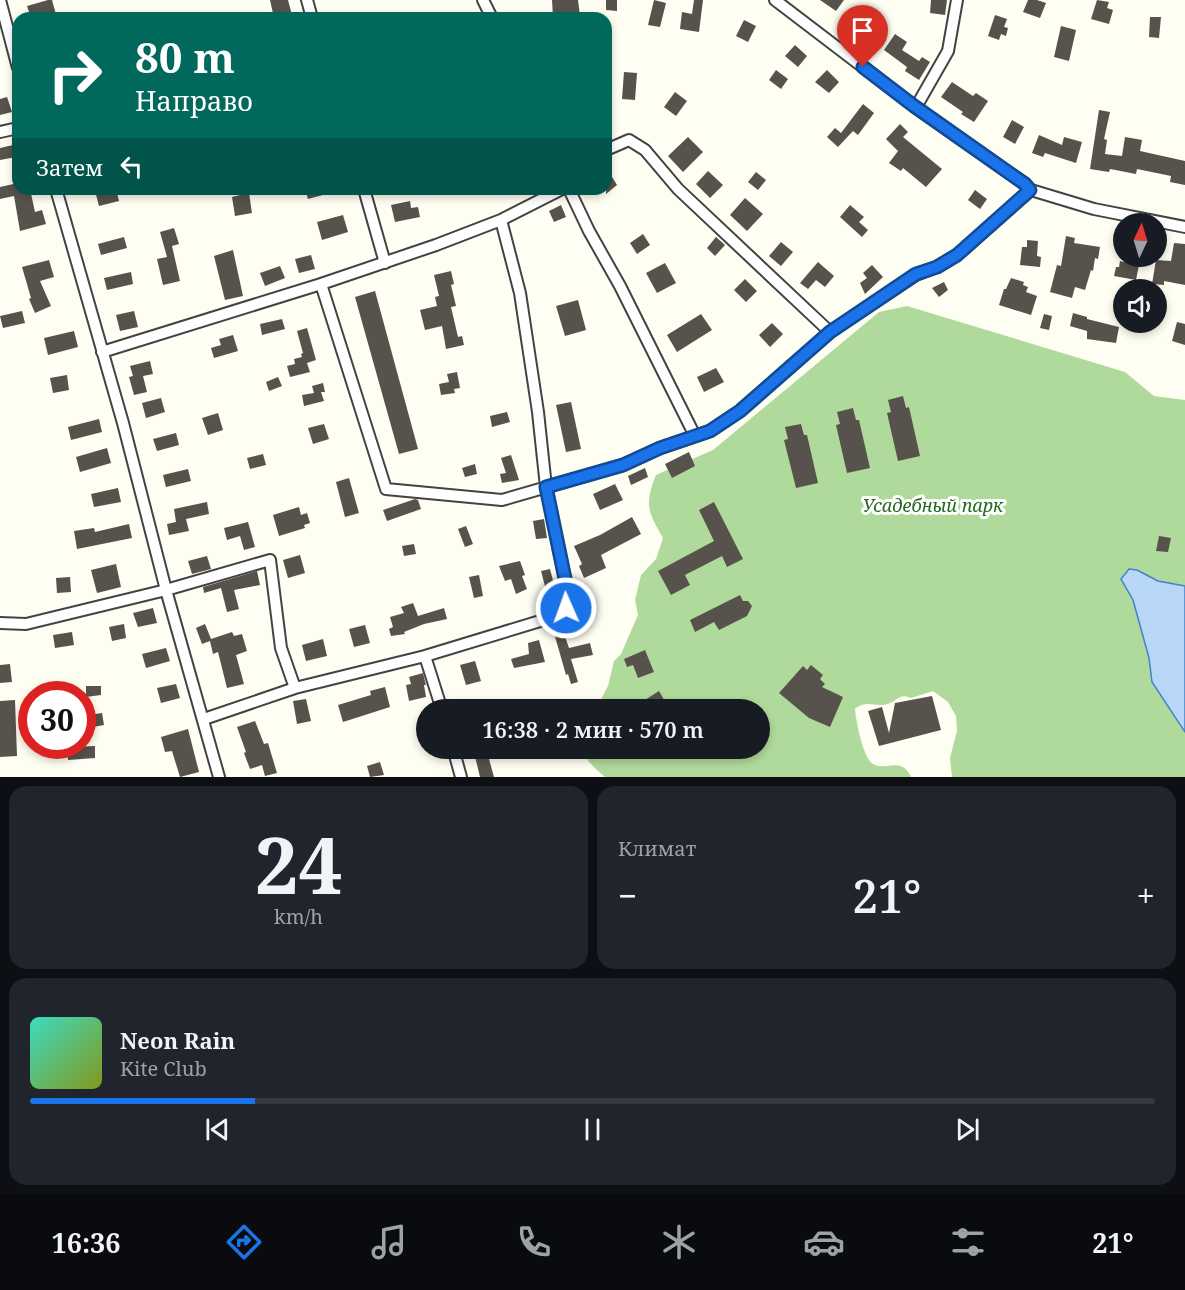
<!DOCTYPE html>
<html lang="ru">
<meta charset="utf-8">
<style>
:root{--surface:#171b24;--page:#20242c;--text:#f1f3f6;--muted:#9ea1a6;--line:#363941;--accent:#1a73e8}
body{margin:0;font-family:"Noto Serif",serif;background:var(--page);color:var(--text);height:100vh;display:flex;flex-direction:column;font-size:22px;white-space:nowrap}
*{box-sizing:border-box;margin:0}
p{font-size:20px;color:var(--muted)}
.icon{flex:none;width:33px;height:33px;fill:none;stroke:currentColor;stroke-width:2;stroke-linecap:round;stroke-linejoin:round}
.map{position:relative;height:777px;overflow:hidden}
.drawer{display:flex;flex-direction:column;gap:9px;padding:9px;background:#0d0f14;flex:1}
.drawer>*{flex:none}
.hud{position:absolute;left:12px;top:12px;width:600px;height:183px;border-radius:18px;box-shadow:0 3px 9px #0003;background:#00695c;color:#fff;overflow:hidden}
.needle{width:39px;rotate:4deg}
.tools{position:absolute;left:1113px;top:213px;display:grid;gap:12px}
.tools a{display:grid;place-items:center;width:54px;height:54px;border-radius:50%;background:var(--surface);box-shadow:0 3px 9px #0003;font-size:30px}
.speed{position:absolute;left:18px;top:681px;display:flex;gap:12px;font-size:30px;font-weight:700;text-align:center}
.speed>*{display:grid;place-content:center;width:78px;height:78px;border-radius:50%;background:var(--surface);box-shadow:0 3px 9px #0003;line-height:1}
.speed .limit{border:9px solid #d22;background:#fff;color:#111}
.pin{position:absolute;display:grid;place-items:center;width:51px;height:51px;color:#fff;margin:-62px -26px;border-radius:50% 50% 50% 0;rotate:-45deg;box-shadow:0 0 6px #0007}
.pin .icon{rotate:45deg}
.me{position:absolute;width:66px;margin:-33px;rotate:358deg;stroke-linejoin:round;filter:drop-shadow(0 0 4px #0008)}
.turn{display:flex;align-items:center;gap:21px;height:126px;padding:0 24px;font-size:27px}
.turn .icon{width:78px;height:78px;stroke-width:2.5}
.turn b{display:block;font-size:42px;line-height:51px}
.then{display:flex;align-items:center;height:57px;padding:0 24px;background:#0003;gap:12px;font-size:22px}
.big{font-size:45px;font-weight:600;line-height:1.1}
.drawer .tile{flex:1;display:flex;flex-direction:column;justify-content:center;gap:9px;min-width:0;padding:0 21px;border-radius:18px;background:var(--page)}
.drawer .dial{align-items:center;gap:0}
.dial b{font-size:78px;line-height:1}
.song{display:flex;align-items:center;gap:18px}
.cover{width:72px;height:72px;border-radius:9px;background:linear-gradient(135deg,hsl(170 70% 55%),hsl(70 70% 35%))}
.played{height:6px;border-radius:3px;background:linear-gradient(90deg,var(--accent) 20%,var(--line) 20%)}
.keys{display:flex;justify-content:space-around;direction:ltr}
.heat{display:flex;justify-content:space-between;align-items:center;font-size:33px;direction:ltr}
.drawer .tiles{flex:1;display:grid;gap:9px;grid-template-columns:1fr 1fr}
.tile:last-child{grid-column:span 2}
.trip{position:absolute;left:416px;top:699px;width:354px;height:60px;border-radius:30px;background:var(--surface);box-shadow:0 3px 9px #0003;font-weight:600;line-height:60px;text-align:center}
.dock{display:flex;height:96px;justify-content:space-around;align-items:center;background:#090b0e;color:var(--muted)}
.dock .icon{width:42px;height:42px}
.dock .on{color:var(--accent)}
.dock b{font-size:27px;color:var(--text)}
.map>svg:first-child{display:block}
.forest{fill:#b0da9b}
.water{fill:#b8d7f6;stroke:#3f83cc;stroke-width:1.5}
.building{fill:#58524c}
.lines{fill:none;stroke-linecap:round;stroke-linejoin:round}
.minor-casing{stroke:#434343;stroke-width:14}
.minor{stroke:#fff;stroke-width:10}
.route-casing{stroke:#114b97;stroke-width:15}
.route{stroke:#1a73e8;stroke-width:10}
.labels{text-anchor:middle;stroke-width:6;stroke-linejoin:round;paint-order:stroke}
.park-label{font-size:18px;font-style:italic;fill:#266820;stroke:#fff}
</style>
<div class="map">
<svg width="1185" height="777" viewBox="0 0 1185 777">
<rect width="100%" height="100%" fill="#fffef2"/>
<path class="forest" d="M907,306L1125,372L1154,396L1185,400V586L1158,581L1129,570L1121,579L1133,600L1149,658L1152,682L1185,732V777H952L950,758L957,731L956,716L948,702L933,691L911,698C900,693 898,700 888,704C876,708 867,699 855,709C856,721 863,758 873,764C886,772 901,755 911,777H605C596,769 585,761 583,749L759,748V710L596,709L608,686L614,661L621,654L638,615L635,600L641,575L656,559L663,538C648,512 644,505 656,475L713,450L879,312Z"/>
<path class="water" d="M1129,569L1137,570L1158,581L1185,586V732L1152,682L1149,658L1133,600L1121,579Z"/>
<path class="building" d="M48,0H52L57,18H31L27,6Z
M270,0H288L292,15L274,18Z
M552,0H578L580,16L553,18Z
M606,0H617V11L606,10Z
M654,0L666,3L660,27L648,25Z
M694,0H703L699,32L680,29L682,12L692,14Z
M820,0H844L836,11Z
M931,0H947L945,15L930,13Z
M1028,0H1037L1046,3L1040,18L1023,12Z
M1097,0L1109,2L1107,8L1113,10L1109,24L1091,19Z
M867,7L879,15L864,35L852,26Z
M995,15L1007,19L1004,27L1008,28L1006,36L1001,34L999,40L988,36Z
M1150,17H1161L1159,38L1149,37Z
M744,20L756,26L748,42L736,36Z
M1061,26L1076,30L1069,61L1054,57Z
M895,34L907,42L902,50L919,61L922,57L930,62L919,80L905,71L907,67L884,50Z
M795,45L807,56L798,67L785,56Z
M776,70L788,79L781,89L769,80Z
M827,70L839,82L829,93L815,82Z
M624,72L637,73L635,100L622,99Z
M952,82L973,96L976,93L988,101L974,122L961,114L963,112L941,97Z
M675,92L687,101L676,116L664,107Z
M7,97L12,112L0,115V99Z
M863,104L874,113L858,135L853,131L838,147L827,137L835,128L841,133Z
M1099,110L1110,112L1104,139L1107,140L1105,154L1122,156L1125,137L1142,140L1140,151L1185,161V185L1170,182L1171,176L1137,169L1136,174L1110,169L1109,172L1090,169Z
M1012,120L1024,127L1015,144L1003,137Z
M900,124L908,132L903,137L942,169L926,187L903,168L901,171L889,163L898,151L886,139Z
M1039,135L1062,145L1064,137L1082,142L1076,163L1045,153L1043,157L1032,153Z
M688,137L703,152L683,172L668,156Z
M13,145L16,157L0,160V148Z
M606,167L617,185L606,194Z
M708,171L723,185L710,198L696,184Z
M756,172L766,180L758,190L748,182Z
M18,183V189H30L35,212L42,210L46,224L20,231L14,196L0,199V187Z
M102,189H116L119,201L99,206L95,191Z
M305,189H333L334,192L308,199Z
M975,190L987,199L980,209L968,200Z
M249,193L252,213L235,216L232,197Z
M745,198L763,214L747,231L730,215Z
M410,201L411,208L418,207L420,217L395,222L391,205Z
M561,205L566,217L554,222L549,211Z
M850,205L864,217L859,222L868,230L862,237L840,217Z
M343,215L348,232L322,240L317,222Z
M174,228L179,244L172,246L180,281L163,285L157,259L167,257L160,232Z
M643,234L650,245L637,254L630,243Z
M1066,236L1075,238L1074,243L1100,247L1098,259L1095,258L1093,271L1091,270L1085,290L1075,287L1072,298L1050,292L1057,265L1061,266Z
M124,237L127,248L101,255L98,244Z
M716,237L725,245L715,256L707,248Z
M1027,240L1038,241L1037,256L1041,257L1040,267L1020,265L1022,247H1027Z
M781,242L793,252L781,266L769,256Z
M1174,243L1185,244V285L1164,281V285L1152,284L1156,260L1171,261Z
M233,250L243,296L225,300L214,256Z
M311,255L315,269L299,273L295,259Z
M1125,256H1134V259L1140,260L1136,280L1114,276L1116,267H1119L1120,261L1124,262Z
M49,260L54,277L40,281L51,306L35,313L29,299L31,298L22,267Z
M818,262L834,276L825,287L816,280L808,289L800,283Z
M665,263L676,283L657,293L646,273Z
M872,265L883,277L865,294L860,283L867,278L863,273Z
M280,266L285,278L265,286L260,273Z
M451,271L454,284L451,285L456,306L451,307L458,337L462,336L464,345L446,349L442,326L425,330L420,310L437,306L435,297L439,296L434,275Z
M131,272L133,284L107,290L104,278Z
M1011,278L1024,282L1023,285L1028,287L1026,292L1037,296L1031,315L999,305L1004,289H1006Z
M745,279L757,291L746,302L734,290Z
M944,282L948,290L939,297L932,288Z
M375,291L418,449L399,454L355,297Z
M578,300L586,330L565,336L556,306Z
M22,311L25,323L3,328L0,316Z
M134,311L138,327L120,331L116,315Z
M1073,313L1087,317V319L1119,327L1116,343L1087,339V331L1070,326Z
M701,314L712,330L677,352L667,335Z
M1044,314L1052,316L1049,330L1040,328Z
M282,319L285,329L262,335L260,324Z
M1177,322L1185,324V345L1172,341Z
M772,323L783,334L770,347L759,335Z
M307,328L316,360L307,363L310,372L290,377L287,366L295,364L294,359L302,357L301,354L303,353L297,331Z
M74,331L78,347L48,355L44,338Z
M233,335L238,351L214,358L211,348L221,345L219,339Z
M150,361L153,374L143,376L147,392L134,395L129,377L133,376L130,366Z
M716,368L724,382L704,392L697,377Z
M457,372L460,388L454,389L455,393L441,395L439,384L449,382L447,374Z
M67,375L69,390L53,393L50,378Z
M278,377L282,386L269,391L266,382Z
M323,383L325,392H321L324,401L304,406L302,395L314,393L312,386Z
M903,396L906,408L909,407L920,456L898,461L887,413L891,412L888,400Z
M161,398L165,412L146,418L142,403Z
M571,402L581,449L566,452L556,405Z
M853,408L856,420H859L870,468L847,473L836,425L840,424L837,412Z
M507,412L510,422L492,427L490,416Z
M218,413L223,430L208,435L202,418Z
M99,419L102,432L71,440L68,427Z
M324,424L329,439L313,444L308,428Z
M801,424L804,435H807L818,483L796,488L784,440L788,439L785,427Z
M176,433L179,445L157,451L153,439Z
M107,448L111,463L80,472L76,457Z
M689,452L695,466L672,478L665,464Z
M263,454L266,465L250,469L247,458Z
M511,455L519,480L502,483L500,474L506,473L501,458Z
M475,464L477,474L465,477L462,468Z
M645,468L648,477L631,485L628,476Z
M188,469L191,481L166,487L163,475Z
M349,478L359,513L345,517L336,482Z
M615,484L623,500L600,510L593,494Z
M118,488L121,502L94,507L91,494Z
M415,499L418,500L421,509L387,521L383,510Z
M207,502L209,514L186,519L189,531L169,535L167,524L176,522L174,509Z
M714,502L743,559L727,567L722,556L685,575L690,585L671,595L658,571L714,541L699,510Z
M299,507L301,515L307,513L310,523L304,525L305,528L279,536L273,515Z
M632,517L641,534L601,555L606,568L584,578L579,566L582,564L574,546L600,535Z
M544,519L547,538L536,539L533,521Z
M248,522L255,547L244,550L240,536L227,540L224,528Z
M129,524L132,538L77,549L74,531L94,528L95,532Z
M466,526L473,544L465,547L458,529Z
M1159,536L1171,538L1168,552L1156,551Z
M414,544L416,554L404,556L402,546Z
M300,555L305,573L288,578L283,560Z
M207,556L211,569L192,574L188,561Z
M520,561L525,575L522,576L527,589L516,594L511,579L505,581L499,566Z
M116,564L121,587L97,593L91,570Z
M550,569L555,588L546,590L541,571Z
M257,571L260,585L234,590L239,609L227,612L221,588L204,593L203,587Z
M479,575L483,596L474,598L469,577Z
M70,577L71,592L57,593L56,578Z
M740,595L743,601H748L752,606L747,616L719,630L714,622L695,632L690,620Z
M413,603L418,616L444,608L447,619L424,624L404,632L405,634L391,636L389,629L393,627L390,617L404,613L401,607Z
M153,608L157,623L138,627L133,613Z
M124,624L126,638L112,641L109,627Z
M205,624L211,639L232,632L234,636L242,634L247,651L236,655L244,684L227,688L218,652L213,654L210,641L202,644L196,628Z
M365,625L370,643L354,647L349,629Z
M563,631L569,648L590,643L593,655L571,659L578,682L571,684L568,674L566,675L554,633Z
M72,632L74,645L55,648L53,635Z
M323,639L327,656L306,661L302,645Z
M539,640L545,662L514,668L511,659L529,654L528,643Z
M166,648L170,661L146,668L142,654Z
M645,650L654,672L638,678L633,665L627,667L624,659Z
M475,661L481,681L466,685L460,665Z
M10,664L12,682L0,683V665Z
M811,665L823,675L820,679L825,684L822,687L843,697L830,727L809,718L779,693L803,666L807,670Z
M423,673L426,685H424L426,697L409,701L406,685L411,684L409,677Z
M176,684L180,698L161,703L157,688Z
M86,686H101V695L86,697Z
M385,687L390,707L343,722L338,705L371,695L370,691Z
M659,691L670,710H629Z
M932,696L941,730L879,746L868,711L882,707L889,733L895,703Z
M306,699L311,721L297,724L293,701Z
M15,700L17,756L0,757V701Z
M102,713L104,725L82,729V716Z
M255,721L264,744L268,743L277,773L265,776L262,765L250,769L244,753L246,752L237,727Z
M188,729L199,772L180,777L172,751L165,752L161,737Z
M95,746V758L68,760L67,747Z
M473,748H486L494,777H480Z
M380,762L384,775L370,777L367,766Z"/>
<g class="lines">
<g class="minor-casing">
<path id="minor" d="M0,0L18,68
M307,0L312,18
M483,0L492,18
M775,0L914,106L1025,184L1031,190L1094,209L1185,227
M916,107L948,51L957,0
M0,132L18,128
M606,150L629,140L645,150L678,189L830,332
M56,189L123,423L166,590L219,777
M364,189L385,263
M569,189L589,231L620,286L695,436
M321,284L386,489L502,500L623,465L660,448L710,431L740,411L830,332L916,275L937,267L957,255L1031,190
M102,352L321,284L436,245L501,220L562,189
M0,623L26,624L166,590L270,560L281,648L295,688
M425,656L442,710
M204,719L295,688L425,656L560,615L566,608L569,598L546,487L538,412L520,293L501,220
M453,748L461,777"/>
</g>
<use href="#minor" class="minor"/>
</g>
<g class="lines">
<g class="route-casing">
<path id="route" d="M566,608L569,598L546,487L623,465L660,448L710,431L740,411L830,332L916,274L937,267L957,255L1030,190L1025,184L914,106L863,67"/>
</g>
<use href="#route" class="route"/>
</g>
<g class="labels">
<g class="park-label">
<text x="933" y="512">Усадебный парк</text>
</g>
</g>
</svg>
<div class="tools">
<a><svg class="needle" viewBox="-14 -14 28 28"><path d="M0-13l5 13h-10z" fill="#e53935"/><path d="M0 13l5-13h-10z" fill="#9ea1a6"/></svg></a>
<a><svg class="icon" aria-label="sound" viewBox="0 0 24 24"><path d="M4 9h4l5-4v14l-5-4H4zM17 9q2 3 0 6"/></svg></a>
</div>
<div class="speed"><div class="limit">30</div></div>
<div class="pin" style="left:863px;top:67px;background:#d93025"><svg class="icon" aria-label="arrive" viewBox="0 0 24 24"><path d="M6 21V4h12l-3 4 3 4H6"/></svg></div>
<svg class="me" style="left:566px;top:608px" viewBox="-20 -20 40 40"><circle r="17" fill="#1a73e8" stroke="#fff" stroke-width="3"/><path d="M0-11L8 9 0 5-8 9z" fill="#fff"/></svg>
<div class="trip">16:38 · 2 мин · 570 m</div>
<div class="hud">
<div class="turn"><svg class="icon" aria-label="right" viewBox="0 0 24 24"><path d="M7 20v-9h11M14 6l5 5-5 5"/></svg><div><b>80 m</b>Направо</div></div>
<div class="then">Затем<svg class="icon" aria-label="left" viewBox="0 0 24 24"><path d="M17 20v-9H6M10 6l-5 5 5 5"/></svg></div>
</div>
</div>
<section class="drawer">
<div class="tiles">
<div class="tile dial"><b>24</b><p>km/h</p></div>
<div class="tile"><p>Климат</p>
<div class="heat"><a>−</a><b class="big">21°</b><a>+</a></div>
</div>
<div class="tile">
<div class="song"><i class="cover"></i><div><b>Neon Rain</b><p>Kite Club</p></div></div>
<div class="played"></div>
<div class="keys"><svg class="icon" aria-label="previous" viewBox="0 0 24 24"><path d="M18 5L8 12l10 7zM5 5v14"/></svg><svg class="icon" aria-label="pause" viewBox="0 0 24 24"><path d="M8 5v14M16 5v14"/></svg><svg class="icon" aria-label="next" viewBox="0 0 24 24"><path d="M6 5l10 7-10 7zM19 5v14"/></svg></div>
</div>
</div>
</section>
<nav class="dock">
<b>16:36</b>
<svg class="icon on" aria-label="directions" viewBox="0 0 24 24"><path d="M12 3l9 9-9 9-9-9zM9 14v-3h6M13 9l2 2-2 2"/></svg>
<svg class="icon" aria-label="music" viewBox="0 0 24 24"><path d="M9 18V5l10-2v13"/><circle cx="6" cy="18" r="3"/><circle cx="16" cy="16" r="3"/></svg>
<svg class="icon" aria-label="phone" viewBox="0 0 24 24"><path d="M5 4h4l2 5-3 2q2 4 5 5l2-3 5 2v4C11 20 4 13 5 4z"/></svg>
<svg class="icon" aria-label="climate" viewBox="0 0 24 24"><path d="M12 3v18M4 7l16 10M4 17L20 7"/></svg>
<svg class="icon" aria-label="car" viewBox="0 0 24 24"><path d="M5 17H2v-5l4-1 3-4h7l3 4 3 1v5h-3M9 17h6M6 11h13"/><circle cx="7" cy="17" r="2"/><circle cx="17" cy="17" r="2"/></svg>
<svg class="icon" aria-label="filters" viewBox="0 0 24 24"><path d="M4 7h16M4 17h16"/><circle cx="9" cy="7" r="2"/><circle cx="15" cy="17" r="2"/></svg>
<b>21°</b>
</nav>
